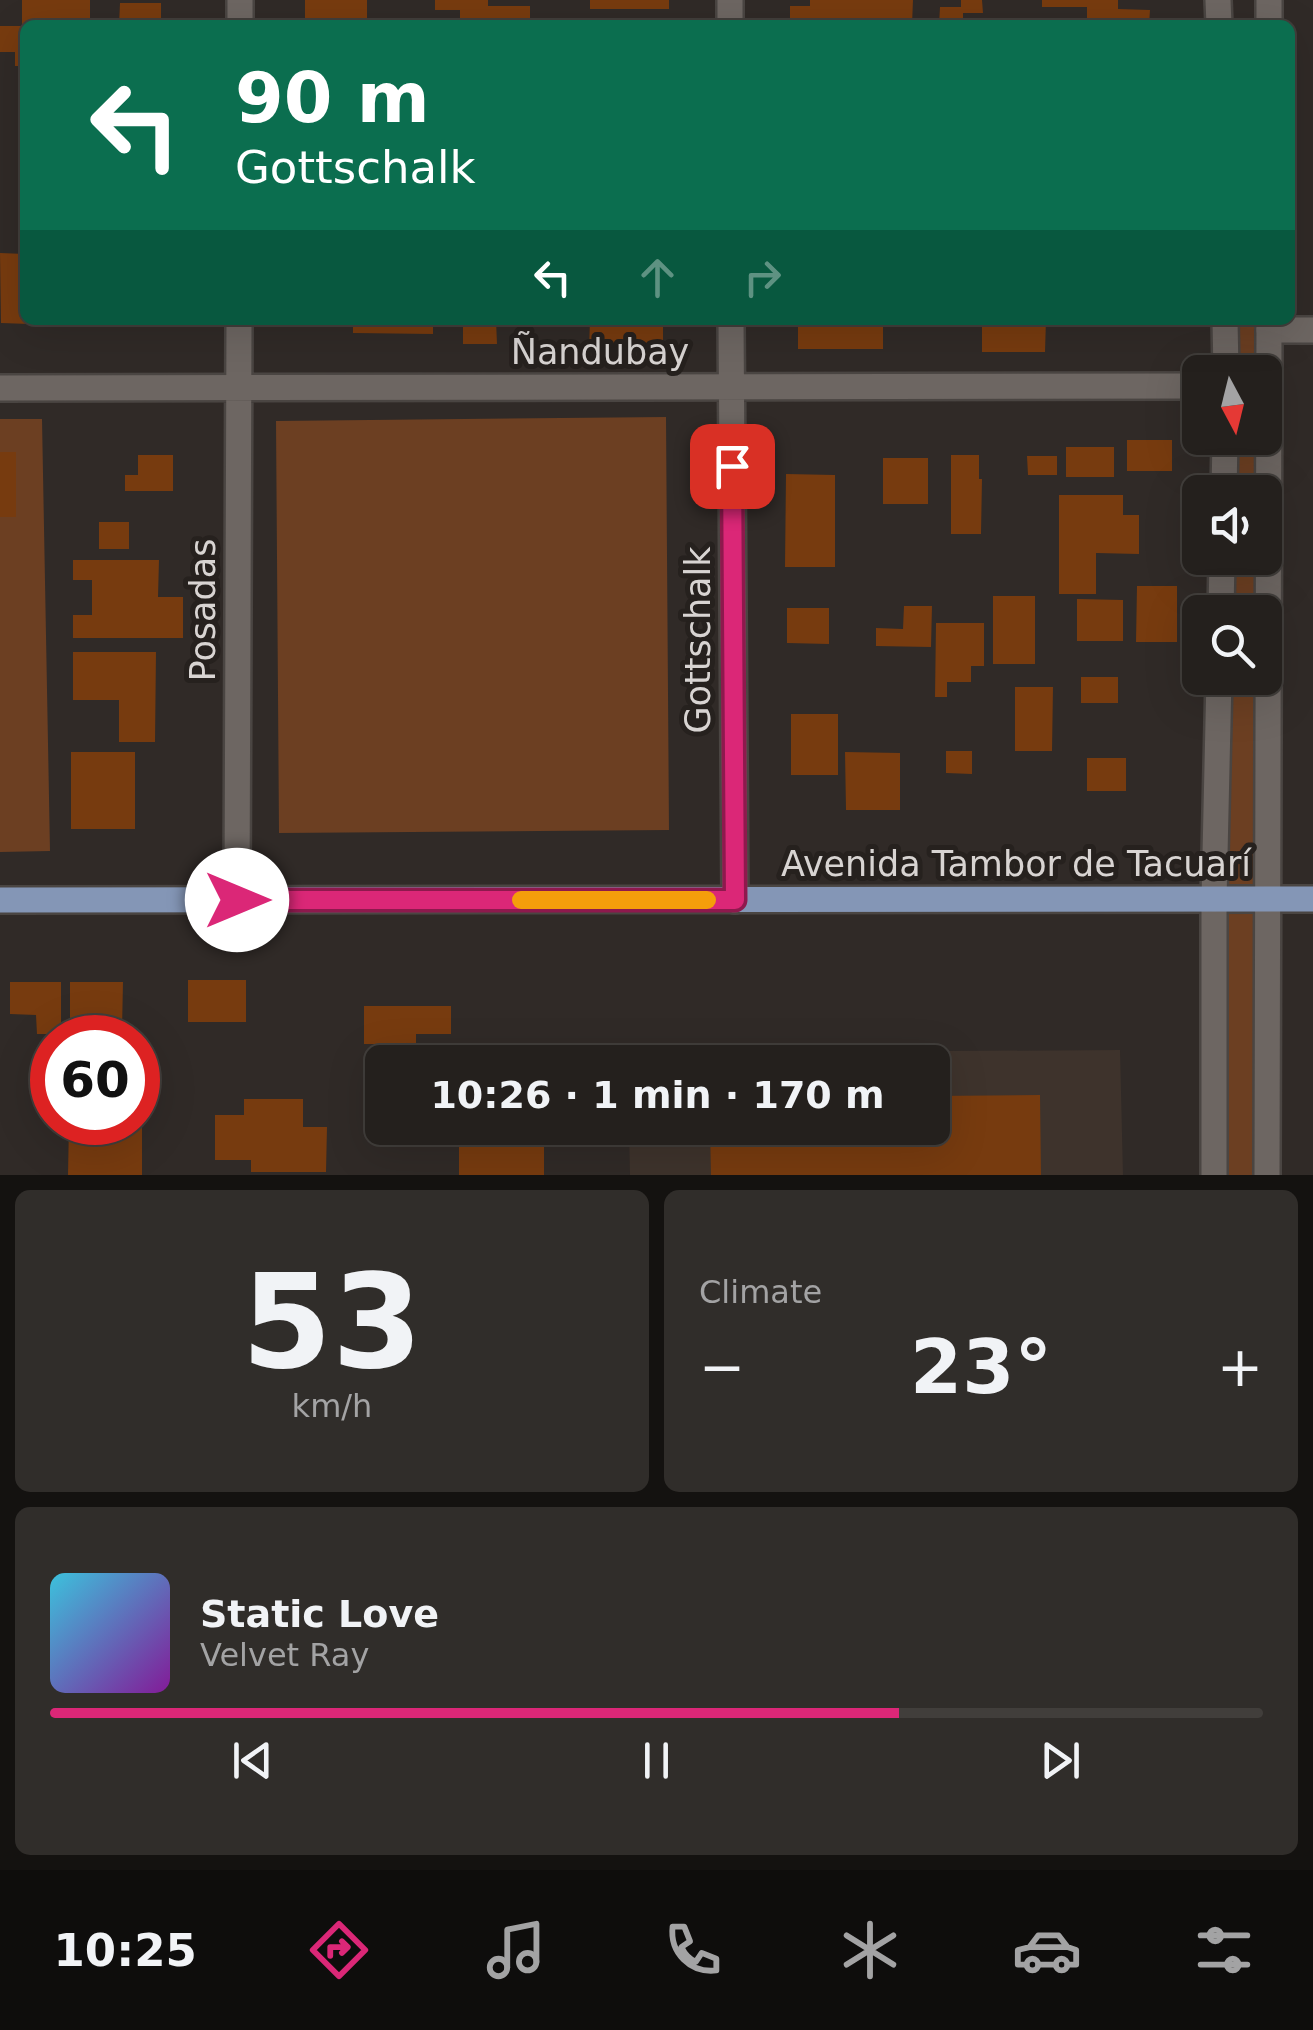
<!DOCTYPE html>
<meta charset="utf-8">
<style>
:root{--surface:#24201d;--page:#302d2a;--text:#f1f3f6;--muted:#a3a3a4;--line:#413e3b;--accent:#db2777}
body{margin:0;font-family:"DejaVu Sans",sans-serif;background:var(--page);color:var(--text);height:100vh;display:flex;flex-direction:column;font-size:38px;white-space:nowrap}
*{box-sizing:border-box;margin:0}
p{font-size:32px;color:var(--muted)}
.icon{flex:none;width:55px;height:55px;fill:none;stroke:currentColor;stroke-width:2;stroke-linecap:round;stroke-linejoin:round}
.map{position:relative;height:1175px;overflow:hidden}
.sheet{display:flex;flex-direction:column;gap:15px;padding:15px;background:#141210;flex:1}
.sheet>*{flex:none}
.guide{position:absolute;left:20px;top:20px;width:1275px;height:305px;border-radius:15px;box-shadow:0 10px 40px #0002,0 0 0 2px var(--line);background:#0b6e4f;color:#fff;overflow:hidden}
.needle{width:65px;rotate:173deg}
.buttons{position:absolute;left:1182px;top:355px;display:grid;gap:20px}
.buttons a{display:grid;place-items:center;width:100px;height:100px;border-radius:15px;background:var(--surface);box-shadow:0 10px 40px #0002,0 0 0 2px var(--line);font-size:50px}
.speed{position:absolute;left:30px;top:1015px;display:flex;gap:20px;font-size:50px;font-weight:700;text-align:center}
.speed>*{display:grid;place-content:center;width:130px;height:130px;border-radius:50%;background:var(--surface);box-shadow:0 10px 40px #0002,0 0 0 2px var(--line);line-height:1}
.speed .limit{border:15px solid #d22;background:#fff;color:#111}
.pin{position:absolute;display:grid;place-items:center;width:85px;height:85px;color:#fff;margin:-42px;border-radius:20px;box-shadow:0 5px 15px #0006}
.me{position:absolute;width:110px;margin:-55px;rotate:90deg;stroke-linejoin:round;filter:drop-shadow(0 0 8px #0008)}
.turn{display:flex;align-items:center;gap:35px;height:210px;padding:0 50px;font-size:45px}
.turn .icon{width:130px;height:130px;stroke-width:2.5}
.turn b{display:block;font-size:70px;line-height:85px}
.lanes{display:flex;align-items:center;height:95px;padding:0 50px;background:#0003;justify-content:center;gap:50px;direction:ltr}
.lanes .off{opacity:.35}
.big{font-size:75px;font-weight:800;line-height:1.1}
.sheet .widget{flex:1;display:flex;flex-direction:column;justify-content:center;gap:15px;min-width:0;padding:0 35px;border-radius:15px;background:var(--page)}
.sheet .dial{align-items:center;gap:0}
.dial b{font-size:130px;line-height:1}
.song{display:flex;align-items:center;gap:30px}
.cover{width:120px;height:120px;border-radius:15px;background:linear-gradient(135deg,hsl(190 70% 55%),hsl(290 70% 35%))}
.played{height:10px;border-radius:5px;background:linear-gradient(90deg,var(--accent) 70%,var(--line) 70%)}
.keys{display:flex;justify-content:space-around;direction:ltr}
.heat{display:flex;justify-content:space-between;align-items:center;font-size:55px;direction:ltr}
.sheet .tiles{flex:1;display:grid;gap:15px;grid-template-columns:1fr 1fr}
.widget:last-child{grid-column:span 2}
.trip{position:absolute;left:365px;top:1045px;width:585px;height:100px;border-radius:15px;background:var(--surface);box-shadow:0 10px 40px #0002,0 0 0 2px var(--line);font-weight:800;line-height:100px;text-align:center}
.tabs{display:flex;height:160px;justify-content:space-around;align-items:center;background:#0e0d0c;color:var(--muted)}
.tabs .icon{width:70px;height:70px}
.tabs .active{color:var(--accent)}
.tabs b{font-size:45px;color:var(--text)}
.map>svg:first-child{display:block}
.built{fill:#3e332c}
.green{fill:#6c3f22}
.building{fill:#773b0f}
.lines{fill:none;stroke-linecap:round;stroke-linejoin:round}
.street-casing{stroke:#4a4542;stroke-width:30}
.secondary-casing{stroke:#4a4542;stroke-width:30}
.primary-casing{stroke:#4a4542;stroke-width:30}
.street{stroke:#6d6662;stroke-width:25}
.secondary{stroke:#6d6662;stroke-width:25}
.primary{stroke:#8496b6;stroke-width:25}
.route-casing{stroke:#8e194d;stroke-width:25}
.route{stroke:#db2777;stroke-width:18}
.slow{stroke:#f59e0b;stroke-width:18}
.labels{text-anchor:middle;stroke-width:10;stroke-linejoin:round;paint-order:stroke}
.street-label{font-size:35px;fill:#d8d4d2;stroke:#26211e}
</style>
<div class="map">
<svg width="1313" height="1175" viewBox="0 0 1313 1175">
<rect width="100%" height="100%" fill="#302a27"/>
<path class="built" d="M1120,1050L1123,1175H630L629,1128H932V1062H628V1053Z"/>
<path class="green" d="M1226,320H1267V1175H1225L1226,678H1265V612H1226V558H1265V492H1226V438H1265V372H1226Z
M666,417L669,830L279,833L276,421Z
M0,419H42L50,851L0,852Z"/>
<path class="building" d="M22,0H90V25H22Z
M305,0H367V25H305Z
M435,0H488V6H530V25H460V10H435Z
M590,0H669V9H590Z
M810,0H913L912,25H790V6H810Z
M961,0H982L983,13H963V25H939L940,7H961Z
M1042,0H1118V9L1150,10L1149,25H1087V7H1042Z
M120,3H161V25H119Z
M0,26H25V66H15V52H0Z
M0,253L25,254V320H29V324L1,323Z
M353,320H433V334L353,333Z
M463,320H496L497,344H463Z
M590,320H680V327H663V349H589Z
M798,320H883V349H798Z
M982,320H1046L1045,352H982Z
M1127,440H1172V471H1127Z
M1066,447H1114V477H1066Z
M0,452H16V517H0Z
M138,455H173V491H125V475H138Z
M951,455H979V479H982L981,534H951Z
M1027,456H1057V475H1028Z
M883,458H928V504H883Z
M786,474L835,475V567H785Z
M1059,495H1123V515H1139V554L1096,553V594H1059Z
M99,522H129V549H99Z
M73,560H159L158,597H183V638H73V615H92V580H73Z
M1137,586H1177V642H1136Z
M993,596H1035V664H993Z
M1077,599L1123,600V641H1077Z
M904,606H932L931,647L876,646V628L903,629Z
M787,608H829V644L787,643Z
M936,623H984V666H971V682H947V697H935Z
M73,652H156L155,742H119V700H73Z
M1081,677H1118V703H1081Z
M1015,687H1053L1052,751H1015Z
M791,714H838V775H791Z
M946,751H972V774L946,773Z
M71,752H135V829H71Z
M845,752L900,753V810H846Z
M1087,758H1126V791H1087Z
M188,980H246V1022H188Z
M10,982H61V1034H37L36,1015L10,1014Z
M70,982H123L122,1030H70Z
M364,1006H451V1034H416V1062H380V1044H364Z
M138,1092H142V1175H68L69,1122H138Z
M1040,1095L1041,1175H711L710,1128H932V1096Z
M244,1099H303V1127H327L326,1172H251V1160H215V1115H244Z
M459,1128H544V1175H459Z"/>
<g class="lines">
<g class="street-casing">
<path id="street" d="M730,0V25
M240,25V0
M731,320L735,900
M1269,330H1313
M0,388L1200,386
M237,900L239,320"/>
</g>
<g class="secondary-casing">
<path id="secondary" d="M1218,0L1219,25
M1269,25V0
M1225,320L1226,372
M1224,492L1225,438
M1221,612L1222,558
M1214,1175V899L1219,678
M1267,1175L1269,320"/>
</g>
<g class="primary-casing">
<path id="primary" d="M0,900L1313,899"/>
</g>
<use href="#street" class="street"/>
<use href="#secondary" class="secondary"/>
<use href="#primary" class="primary"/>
</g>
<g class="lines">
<g class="route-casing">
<path id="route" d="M237,900H735L732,466"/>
</g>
<use href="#route" class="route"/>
<path class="slow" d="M521,900H707"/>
</g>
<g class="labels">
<g class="street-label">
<text x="600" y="364">Ñandubay</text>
<text transform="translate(203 610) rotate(-90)" y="12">Posadas</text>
<text transform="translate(698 640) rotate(-90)" y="12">Gottschalk</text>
<text x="1016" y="876">Avenida Tambor de Tacuarí</text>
</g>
</g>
</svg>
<div class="buttons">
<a><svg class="needle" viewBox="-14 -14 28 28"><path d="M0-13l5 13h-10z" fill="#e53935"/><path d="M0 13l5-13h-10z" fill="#a3a3a4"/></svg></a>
<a><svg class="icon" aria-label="sound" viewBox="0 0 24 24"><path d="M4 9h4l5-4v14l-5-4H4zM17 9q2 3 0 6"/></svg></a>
<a><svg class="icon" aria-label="search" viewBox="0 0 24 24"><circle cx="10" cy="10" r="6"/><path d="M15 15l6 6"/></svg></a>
</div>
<div class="speed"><div class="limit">60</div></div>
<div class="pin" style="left:732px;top:466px;background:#d93025"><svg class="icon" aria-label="arrive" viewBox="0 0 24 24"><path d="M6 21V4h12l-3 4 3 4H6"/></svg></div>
<svg class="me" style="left:237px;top:900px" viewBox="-20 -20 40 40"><circle r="19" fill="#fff"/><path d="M0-13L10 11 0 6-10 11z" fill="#db2777"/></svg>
<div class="trip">10:26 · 1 min · 170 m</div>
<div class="guide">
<div class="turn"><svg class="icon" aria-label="left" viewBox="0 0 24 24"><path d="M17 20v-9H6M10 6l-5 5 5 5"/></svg><div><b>90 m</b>Gottschalk</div></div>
<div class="lanes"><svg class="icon" aria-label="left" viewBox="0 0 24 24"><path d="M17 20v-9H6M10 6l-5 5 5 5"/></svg><svg class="icon off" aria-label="ahead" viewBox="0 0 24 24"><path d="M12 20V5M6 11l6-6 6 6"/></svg><svg class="icon off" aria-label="right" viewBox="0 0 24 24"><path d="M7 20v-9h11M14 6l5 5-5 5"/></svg></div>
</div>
</div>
<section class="sheet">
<div class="tiles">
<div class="widget dial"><b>53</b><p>km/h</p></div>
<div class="widget"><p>Climate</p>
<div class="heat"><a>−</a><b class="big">23°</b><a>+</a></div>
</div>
<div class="widget">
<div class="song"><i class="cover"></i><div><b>Static Love</b><p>Velvet Ray</p></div></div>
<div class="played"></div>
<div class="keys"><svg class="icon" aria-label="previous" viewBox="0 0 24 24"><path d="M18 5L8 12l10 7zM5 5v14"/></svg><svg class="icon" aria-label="pause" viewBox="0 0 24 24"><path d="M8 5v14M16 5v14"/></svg><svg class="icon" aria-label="next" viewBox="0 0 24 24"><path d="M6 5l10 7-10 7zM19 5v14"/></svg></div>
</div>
</div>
</section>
<nav class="tabs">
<b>10:25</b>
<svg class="icon active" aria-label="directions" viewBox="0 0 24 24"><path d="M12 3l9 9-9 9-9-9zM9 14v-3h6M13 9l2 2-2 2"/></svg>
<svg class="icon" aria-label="music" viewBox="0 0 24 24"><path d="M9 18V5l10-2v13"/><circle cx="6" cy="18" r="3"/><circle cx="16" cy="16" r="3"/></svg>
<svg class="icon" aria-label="phone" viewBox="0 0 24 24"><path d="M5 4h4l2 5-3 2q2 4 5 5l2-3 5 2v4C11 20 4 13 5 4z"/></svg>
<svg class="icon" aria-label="climate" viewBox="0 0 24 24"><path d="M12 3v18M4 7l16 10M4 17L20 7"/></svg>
<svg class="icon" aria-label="car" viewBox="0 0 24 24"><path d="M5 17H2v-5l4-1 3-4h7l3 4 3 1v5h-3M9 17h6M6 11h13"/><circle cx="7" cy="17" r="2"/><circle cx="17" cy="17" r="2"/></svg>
<svg class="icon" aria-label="filters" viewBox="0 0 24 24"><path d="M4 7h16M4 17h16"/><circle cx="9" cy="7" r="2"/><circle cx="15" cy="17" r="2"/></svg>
</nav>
